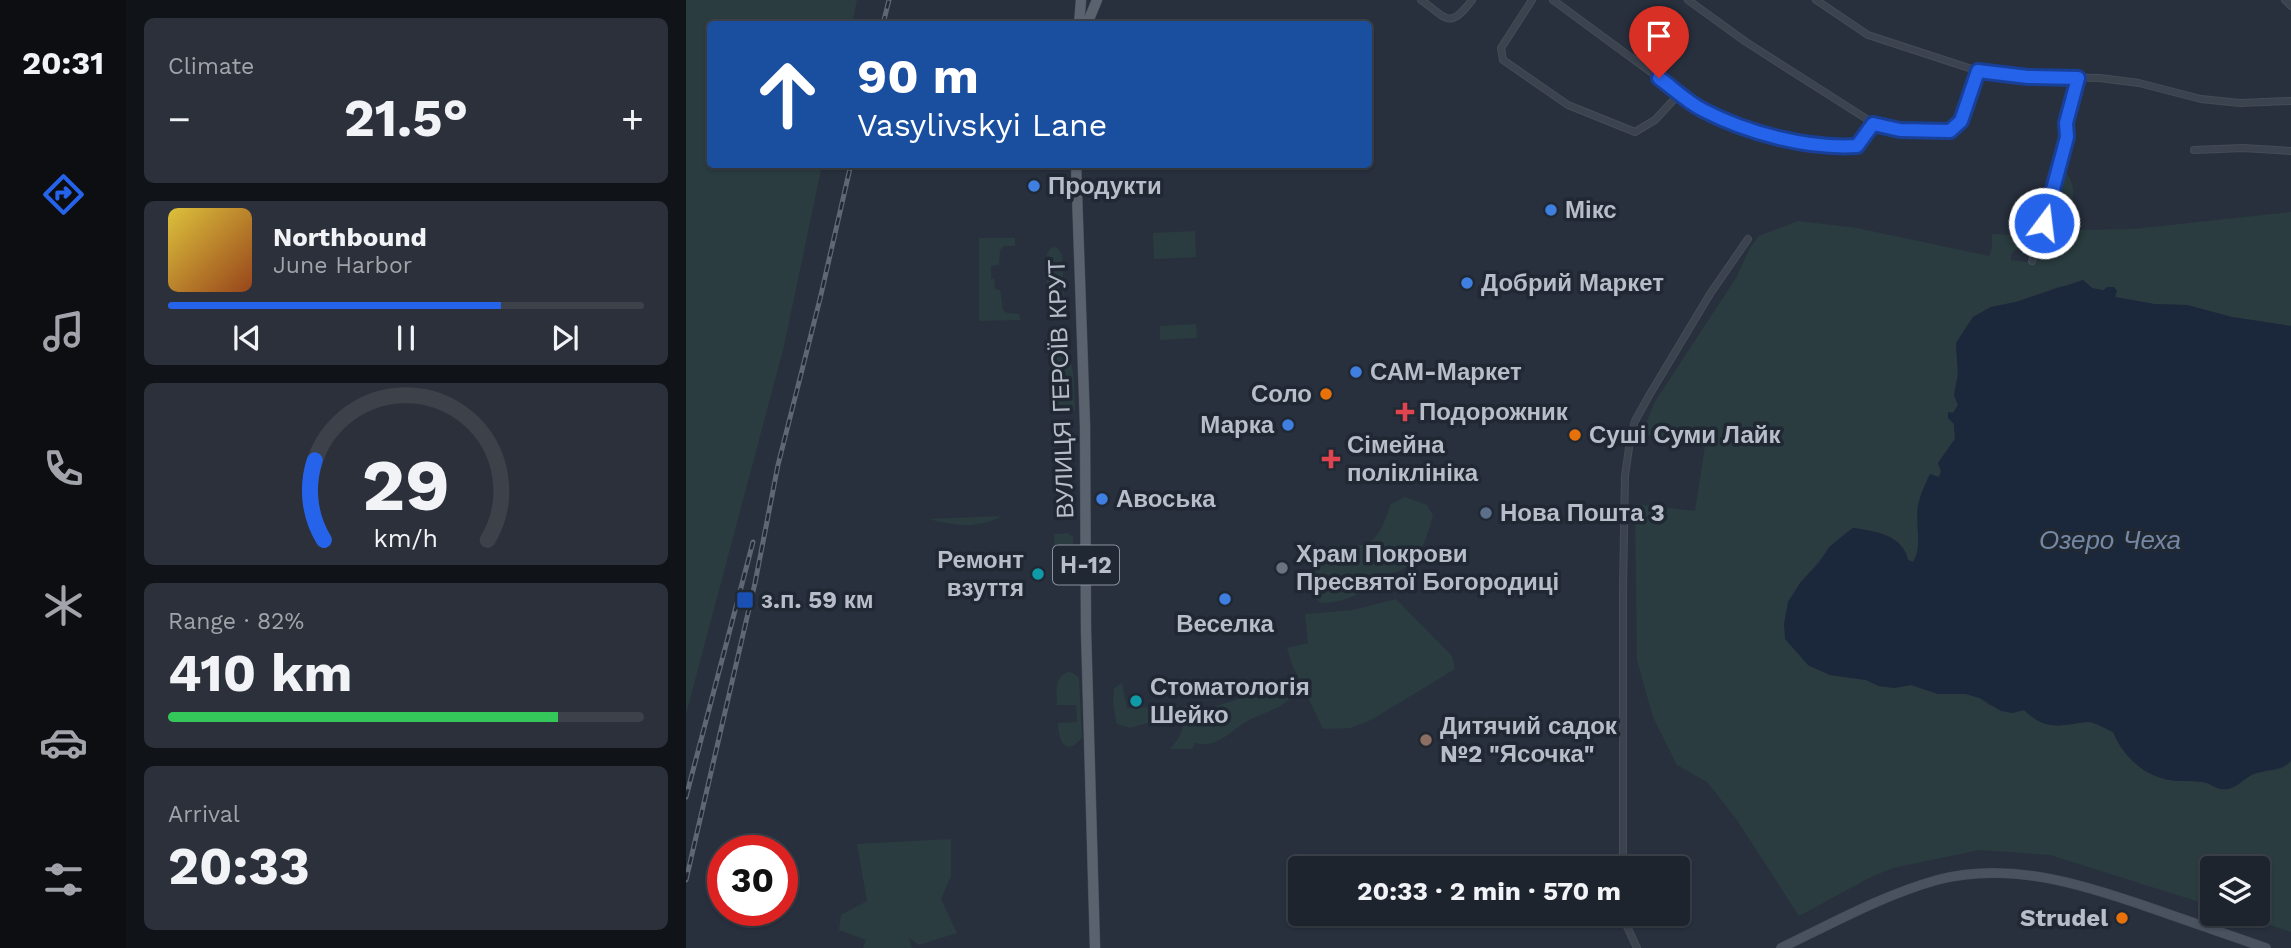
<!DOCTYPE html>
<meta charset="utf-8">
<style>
:root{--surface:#1e242e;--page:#2b303a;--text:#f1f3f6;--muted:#a1a4aa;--line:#3c414a;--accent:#2563eb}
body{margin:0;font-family:"Work Sans",sans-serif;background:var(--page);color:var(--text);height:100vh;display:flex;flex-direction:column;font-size:26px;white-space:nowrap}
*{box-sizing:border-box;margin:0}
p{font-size:23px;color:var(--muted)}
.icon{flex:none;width:38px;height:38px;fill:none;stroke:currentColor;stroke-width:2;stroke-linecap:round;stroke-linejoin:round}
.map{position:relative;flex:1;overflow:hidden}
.panel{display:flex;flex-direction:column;gap:18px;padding:18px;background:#101419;width:560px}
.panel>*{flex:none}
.hud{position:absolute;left:21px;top:21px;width:665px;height:147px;border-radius:7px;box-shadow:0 2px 5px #0004,0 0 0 2px var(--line);background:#1a4fa0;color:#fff;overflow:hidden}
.controls{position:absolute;left:1514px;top:856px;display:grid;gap:14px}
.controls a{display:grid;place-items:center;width:70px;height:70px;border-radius:7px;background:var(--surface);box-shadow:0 2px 5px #0004,0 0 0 2px var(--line);font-size:35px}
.speed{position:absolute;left:21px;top:835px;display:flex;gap:14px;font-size:35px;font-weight:700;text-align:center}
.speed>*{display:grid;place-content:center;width:91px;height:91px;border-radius:50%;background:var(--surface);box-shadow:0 2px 5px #0004,0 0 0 2px var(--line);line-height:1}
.speed .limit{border:10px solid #d22;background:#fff;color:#111}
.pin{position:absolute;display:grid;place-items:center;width:60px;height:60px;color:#fff;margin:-72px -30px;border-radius:50% 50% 50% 0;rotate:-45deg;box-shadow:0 0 7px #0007}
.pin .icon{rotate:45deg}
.me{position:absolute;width:77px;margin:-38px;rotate:15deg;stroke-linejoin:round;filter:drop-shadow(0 0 5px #0008)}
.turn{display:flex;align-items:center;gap:24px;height:147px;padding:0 35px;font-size:32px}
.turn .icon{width:91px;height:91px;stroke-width:2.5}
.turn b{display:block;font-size:49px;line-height:60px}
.big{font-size:52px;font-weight:700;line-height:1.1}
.panel .card{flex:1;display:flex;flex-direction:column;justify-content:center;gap:10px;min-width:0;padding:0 24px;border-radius:10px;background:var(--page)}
.panel .dial{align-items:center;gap:0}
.dial svg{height:182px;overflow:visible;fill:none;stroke:var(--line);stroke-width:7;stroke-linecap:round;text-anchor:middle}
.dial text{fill:var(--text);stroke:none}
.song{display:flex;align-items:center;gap:21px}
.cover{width:84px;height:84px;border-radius:10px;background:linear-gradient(135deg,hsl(50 70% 55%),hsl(20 70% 35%))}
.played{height:7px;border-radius:4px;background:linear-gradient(90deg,var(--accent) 70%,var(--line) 70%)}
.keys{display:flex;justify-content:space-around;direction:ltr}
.heat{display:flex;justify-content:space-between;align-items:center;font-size:38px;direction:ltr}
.charge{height:10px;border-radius:5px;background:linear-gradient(90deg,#34c759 82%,var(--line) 0)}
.trip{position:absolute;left:602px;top:856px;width:402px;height:70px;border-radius:7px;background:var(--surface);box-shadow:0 2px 5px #0004,0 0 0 2px var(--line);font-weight:700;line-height:70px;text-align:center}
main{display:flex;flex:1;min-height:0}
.tab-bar{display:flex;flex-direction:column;width:126px;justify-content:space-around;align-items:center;background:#0c0e12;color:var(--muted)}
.tab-bar .icon{width:49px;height:49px}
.tab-bar .current{color:var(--accent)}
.tab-bar b{font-size:32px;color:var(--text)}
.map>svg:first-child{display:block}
.green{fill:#2a3c3f;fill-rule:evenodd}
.water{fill:#1b273b}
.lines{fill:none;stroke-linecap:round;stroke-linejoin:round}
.street-casing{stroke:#454c57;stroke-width:8}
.secondary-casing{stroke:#454c57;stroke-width:10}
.primary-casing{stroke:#454c57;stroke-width:11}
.street{stroke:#3b434e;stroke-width:6}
.secondary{stroke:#4a5260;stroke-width:9}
.primary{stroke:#5a626e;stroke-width:10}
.rail-casing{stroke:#5e6774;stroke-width:5}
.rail{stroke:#202833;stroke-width:2.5;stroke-dasharray:8;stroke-linecap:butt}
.route-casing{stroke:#184099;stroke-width:18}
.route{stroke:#2563eb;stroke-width:12}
.shop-dot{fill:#3f7fe0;stroke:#202833;stroke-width:2.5}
.food-dot{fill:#e8710a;stroke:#202833;stroke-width:2.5}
.health-dot{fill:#e0444e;stroke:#202833;stroke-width:2.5}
.service-dot{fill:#5c6f8a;stroke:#202833;stroke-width:2.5}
.worship-dot{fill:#6b7280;stroke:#202833;stroke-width:2.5}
.culture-dot{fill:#0f9aa8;stroke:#202833;stroke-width:2.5}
.transit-dot{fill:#1a4fb4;stroke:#202833;stroke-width:2.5}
.education-dot{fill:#8d6e63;stroke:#202833;stroke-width:2.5}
.labels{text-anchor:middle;stroke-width:7;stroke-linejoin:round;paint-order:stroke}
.shield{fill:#202833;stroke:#8a919c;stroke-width:2}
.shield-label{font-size:23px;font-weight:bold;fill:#b8bec9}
.poi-label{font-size:24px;font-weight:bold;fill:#b8bec9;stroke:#202833;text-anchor:start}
.street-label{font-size:24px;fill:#b8bec9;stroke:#202833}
.water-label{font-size:26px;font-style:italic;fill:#7487a4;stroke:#202833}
</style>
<main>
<nav class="tab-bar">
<b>20:31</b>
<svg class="icon current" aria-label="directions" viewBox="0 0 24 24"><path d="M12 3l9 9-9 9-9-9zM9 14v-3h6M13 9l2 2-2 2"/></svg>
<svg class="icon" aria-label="music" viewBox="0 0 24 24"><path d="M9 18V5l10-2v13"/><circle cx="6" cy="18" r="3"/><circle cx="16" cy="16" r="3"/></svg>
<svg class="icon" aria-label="phone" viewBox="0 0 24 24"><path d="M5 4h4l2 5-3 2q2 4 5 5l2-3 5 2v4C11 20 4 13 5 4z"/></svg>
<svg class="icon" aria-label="climate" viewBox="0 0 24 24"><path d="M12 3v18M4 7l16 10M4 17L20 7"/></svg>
<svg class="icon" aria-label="car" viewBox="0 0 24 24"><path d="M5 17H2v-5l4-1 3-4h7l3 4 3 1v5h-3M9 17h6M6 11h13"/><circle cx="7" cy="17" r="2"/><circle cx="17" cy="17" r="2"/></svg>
<svg class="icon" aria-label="filters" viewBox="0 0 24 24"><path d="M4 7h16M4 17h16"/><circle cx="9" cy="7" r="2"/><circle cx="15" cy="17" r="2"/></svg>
</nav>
<section class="panel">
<div class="card"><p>Climate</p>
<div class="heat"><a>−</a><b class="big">21.5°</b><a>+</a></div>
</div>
<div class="card">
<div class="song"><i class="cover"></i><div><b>Northbound</b><p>June Harbor</p></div></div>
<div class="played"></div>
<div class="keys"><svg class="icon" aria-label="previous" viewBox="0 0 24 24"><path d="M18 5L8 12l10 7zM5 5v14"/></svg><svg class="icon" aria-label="pause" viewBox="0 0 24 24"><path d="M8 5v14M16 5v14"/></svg><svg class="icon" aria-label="next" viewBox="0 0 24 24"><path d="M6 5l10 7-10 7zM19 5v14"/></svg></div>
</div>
<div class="card dial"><svg viewBox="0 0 100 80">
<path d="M14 69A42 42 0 1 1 86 69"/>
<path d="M14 69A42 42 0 0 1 10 34" stroke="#2563eb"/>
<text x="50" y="56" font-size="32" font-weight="700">29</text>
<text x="50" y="72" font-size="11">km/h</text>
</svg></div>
<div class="card"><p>Range · 82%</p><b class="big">410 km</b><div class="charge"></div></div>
<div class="card"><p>Arrival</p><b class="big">20:33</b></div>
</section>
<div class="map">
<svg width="1605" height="948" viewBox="0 0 1605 948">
<rect width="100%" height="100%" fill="#28303e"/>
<path class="green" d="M0,0H171L166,24H24V164L136,165L98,346L0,714Z
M1380,173C1394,189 1384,208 1381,226L1393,230L1448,229L1605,212V326L1545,317L1501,305L1468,304L1428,297L1422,287L1417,291L1375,286L1330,302L1305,307L1287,317L1270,343L1272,374L1268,395L1272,405L1267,413L1262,412V418L1268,424L1269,439L1252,463L1255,471L1253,478L1244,474C1239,485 1234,495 1232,506C1229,524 1237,547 1227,562L1222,560C1217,535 1189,531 1167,528C1144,543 1133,563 1114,583L1112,652L1122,665L1144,675L1180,680L1193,686L1208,688L1225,685L1252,694H1280L1294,698L1303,705L1326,713L1338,710C1361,732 1374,725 1401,722C1408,721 1420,729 1427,732C1437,756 1457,775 1483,780C1494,782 1506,780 1517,782C1526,783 1535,787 1543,789L1566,774L1597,768L1605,761V932L1550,914H1572V868H1526V906L1364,855L1293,850L1207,868L1185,877L1113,916L1051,820L1021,782L991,765L967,717L951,660L949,504L1009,511L1019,446L956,434L968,403L1050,278L1064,248L1073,236L1112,221L1171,228L1303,256L1306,248V234L1332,235L1344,231L1354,217V198L1362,187H1371L1374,178ZM1354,238C1360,248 1356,255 1349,263L1325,260V254L1328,251Z
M509,231L510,257L468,259L467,233Z
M293,238H329V246H318L314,250L313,265L305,266V279H308L309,289L314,290L317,310L321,313L333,314L334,320L293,321Z
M370,247L376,254L378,300L373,306H368L361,299V254L365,248Z
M510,324L511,338L474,340V326Z
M369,336H381C384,343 381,351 384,359C389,375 388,392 389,410L386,413H368Z
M719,497L741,505L747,515C739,544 730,574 695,575C682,593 657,603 635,603C627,596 621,591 618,581C623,573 637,549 645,546C651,545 661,547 668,546C693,545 697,524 705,504Z
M316,516C291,529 269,526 243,519Z
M382,533L387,537V573L383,577H369L368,534Z
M710,599L766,656L769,669L685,720L664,728L637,729L606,664L601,648L622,643L619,614L667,610Z
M382,672L387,673L393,678L396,737C381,758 372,741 372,723L391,722L390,705H371C371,692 367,678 382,672Z
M436,683L441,708L504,706L519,710L567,694L578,697L599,693L603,700C588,711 579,712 563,720C545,730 532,749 509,743L506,749H484L492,739L497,727L488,722L461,723L444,728L431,724L427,704L428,688Z
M265,839V876L255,899L271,933L233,945L223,938L226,948H177L180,940L153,930L155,915L181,901L171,844Z"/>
<path class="water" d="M1397,280L1406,288L1417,290L1422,287H1428L1431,291L1429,297L1468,304L1501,305L1546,317L1605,326V761C1594,771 1583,769 1570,773C1560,776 1552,788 1541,789C1530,791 1526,783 1516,782C1505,780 1494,782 1483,780C1456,775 1437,755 1427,732C1420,729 1408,721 1401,722C1374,725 1361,732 1338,710L1326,713L1315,711L1294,698L1280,694H1252L1225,685L1208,688L1193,686L1180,680L1144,675L1122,665L1099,639L1098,624L1102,602L1114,583L1134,562L1143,547L1167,528C1189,531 1217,535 1222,560L1227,562C1237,547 1229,524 1232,506C1234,495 1239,485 1244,474L1253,477L1255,471L1252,463L1269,439L1268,424L1262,418V412L1267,413L1272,405L1268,395L1272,374L1270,343L1287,317L1305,307L1330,302Z"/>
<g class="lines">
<g class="street-casing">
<path id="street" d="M735,0C762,19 763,30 786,0
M846,0L815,48L817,60L882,105L949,132L969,120L994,93
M867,0L1015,109L1068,132L1149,147L1171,146L1187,123
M1002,0L1060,42L1187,123L1214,130L1264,131L1275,121L1292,71
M1130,0L1182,35L1292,71L1342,77L1414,78L1453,83L1515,99L1554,103L1605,101
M1599,0L1605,6
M1508,150L1557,148L1605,151
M1346,261L1353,243L1381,137L1380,123L1392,78
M937,868V587L939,476L944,441L949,421L964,394L1024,294L1062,239
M938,914V920L951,948"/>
</g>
<g class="secondary-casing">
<path id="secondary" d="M1095,948C1145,924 1197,895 1251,880C1324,861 1396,884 1465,908C1503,921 1542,935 1580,948"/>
</g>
<g class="primary-casing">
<path id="primary" d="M393,24L395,0
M401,24L411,0
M390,164L399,425L400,630L409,948"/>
</g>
<use href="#street" class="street"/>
<use href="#secondary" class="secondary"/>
<use href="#primary" class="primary"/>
<g class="rail-casing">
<path id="rail" d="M197,24L203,0
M0,797L67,542
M0,880L69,583L92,465L134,299L165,164"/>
</g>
<use href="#rail" class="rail"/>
</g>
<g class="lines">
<g class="route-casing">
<path id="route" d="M973,78C987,88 1001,102 1017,110C1061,133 1121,149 1171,146L1187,124L1214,130L1264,131L1275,121L1292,71L1342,77L1392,78L1380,123L1381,137L1358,223"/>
</g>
<use href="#route" class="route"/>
</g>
<g class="shop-dot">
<circle cx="348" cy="186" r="7"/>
<circle cx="865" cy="210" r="7"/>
<circle cx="781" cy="283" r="7"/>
<circle cx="670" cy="372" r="7"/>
<circle cx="602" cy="425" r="7"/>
<circle cx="416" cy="499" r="7"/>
<circle cx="539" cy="599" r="7"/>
</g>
<g class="food-dot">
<circle cx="640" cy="394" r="7"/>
<circle cx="889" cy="435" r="7"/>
<circle cx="1436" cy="918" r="7"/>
</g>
<g class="health-dot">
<path d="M715.5 401.5h7v7h7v7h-7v7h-7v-7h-7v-7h7z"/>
<path d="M641.5 448.5h7v7h7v7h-7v7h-7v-7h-7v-7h7z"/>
</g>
<circle class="service-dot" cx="800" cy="513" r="7"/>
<circle class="worship-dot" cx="596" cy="568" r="7"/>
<g class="culture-dot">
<circle cx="352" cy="574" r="7"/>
<circle cx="450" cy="701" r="7"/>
</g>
<rect class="transit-dot" x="50" y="591" width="18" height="18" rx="3.5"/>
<circle class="education-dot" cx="740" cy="740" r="7"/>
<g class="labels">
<rect class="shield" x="367" y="545.5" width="66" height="39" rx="5"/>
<g class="shield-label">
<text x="400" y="573">Н-12</text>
</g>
<g class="poi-label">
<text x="362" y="194">Продукти</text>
<text x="879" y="218">Мікс</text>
<text x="795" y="291">Добрий Маркет</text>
<text x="684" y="380">САМ-Маркет</text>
<text x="626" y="402" text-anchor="end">Соло</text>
<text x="733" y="420">Подорожник</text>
<text x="588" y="433" text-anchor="end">Марка</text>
<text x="903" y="443">Суші Суми Лайк</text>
<text x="661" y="453">Сімейна<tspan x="661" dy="28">поліклініка</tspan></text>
<text x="430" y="507">Авоська</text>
<text x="814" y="521">Нова Пошта 3</text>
<text x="610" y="562">Храм Покрови<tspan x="610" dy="28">Пресвятої Богородиці</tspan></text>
<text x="338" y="568" text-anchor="end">Ремонт<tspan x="338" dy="28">взуття</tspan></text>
<text x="75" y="608">з.п. 59 км</text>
<text x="539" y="632" text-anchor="middle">Веселка</text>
<text x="464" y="695">Стоматологія<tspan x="464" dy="28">Шейко</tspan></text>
<text x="754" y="734">Дитячий садок<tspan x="754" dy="28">№2 "Ясочка"</tspan></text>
<text x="1422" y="926" text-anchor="end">Strudel</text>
</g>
<g class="street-label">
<text transform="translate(375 389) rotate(-92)" y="8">ВУЛИЦЯ ГЕРОЇВ КРУТ</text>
</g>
<g class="water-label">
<text x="1424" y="549">Озеро Чеха</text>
</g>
</g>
</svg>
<div class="controls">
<a><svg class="icon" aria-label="layers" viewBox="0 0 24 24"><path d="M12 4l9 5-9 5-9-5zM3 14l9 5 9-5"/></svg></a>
</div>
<div class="speed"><div class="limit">30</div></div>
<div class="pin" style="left:973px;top:78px;background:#d93025"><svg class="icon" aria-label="arrive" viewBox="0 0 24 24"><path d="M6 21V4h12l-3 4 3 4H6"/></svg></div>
<svg class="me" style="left:1358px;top:223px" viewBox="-20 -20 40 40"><circle r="17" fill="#2563eb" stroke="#fff" stroke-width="3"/><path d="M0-11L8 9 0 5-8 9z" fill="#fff"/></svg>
<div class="trip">20:33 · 2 min · 570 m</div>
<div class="hud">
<div class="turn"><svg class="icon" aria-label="ahead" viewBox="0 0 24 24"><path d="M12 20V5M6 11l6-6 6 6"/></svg><div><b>90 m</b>Vasylivskyi Lane</div></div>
</div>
</div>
</main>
